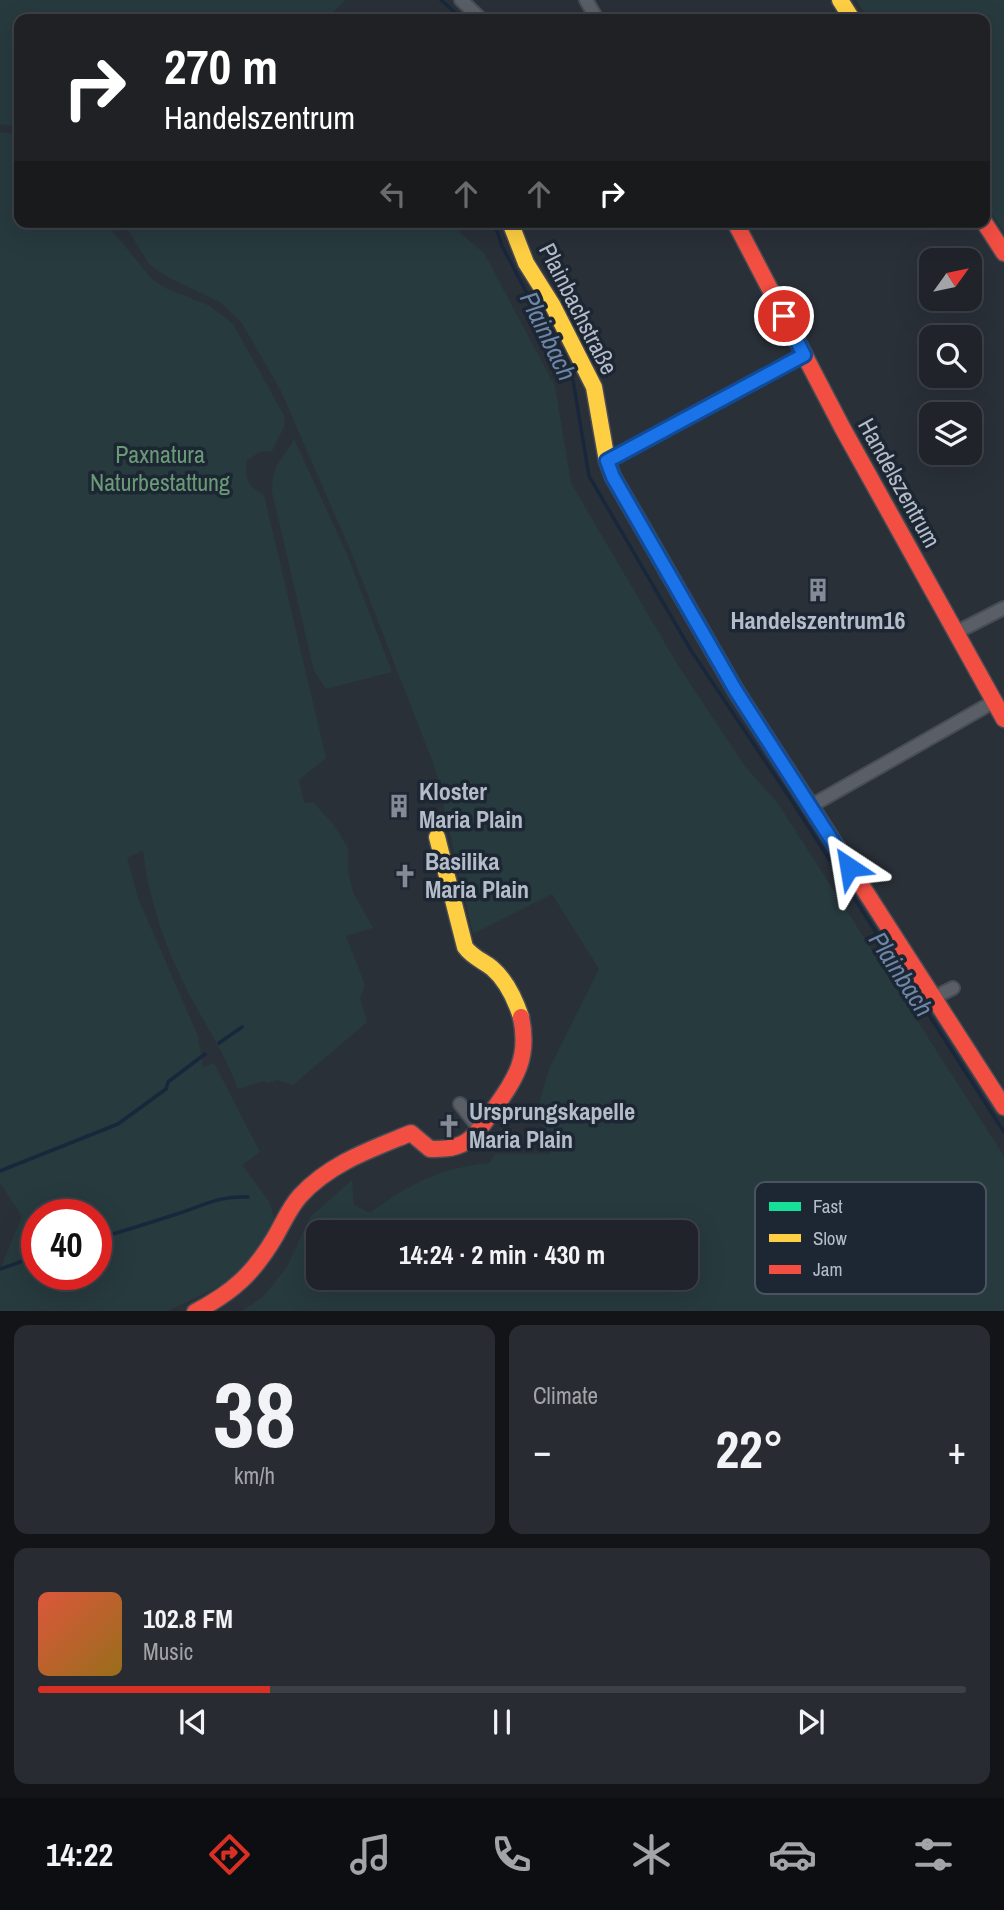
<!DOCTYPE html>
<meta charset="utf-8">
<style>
:root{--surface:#20242a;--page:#282c32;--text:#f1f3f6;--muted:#a2a4a8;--line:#3d4147;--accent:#d93025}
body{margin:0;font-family:"Archivo Narrow",sans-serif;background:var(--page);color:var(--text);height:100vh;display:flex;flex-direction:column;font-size:26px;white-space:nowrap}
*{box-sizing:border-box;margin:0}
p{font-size:23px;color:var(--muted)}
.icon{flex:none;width:38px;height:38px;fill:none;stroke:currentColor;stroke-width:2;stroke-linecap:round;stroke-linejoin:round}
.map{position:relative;height:1311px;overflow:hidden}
.sheet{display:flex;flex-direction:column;gap:14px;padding:14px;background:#121417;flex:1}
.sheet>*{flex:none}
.top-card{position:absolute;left:14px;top:14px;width:976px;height:214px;border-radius:14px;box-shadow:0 7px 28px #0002,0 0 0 2px var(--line);background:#202124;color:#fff;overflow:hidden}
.needle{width:46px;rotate:57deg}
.buttons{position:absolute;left:919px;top:248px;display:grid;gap:14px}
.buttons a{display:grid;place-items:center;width:63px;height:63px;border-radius:14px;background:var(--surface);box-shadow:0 7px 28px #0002,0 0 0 2px var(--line);font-size:35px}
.speed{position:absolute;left:21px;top:1199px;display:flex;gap:14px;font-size:35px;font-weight:700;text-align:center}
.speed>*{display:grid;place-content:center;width:91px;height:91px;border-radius:50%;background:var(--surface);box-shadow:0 7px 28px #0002,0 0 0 2px var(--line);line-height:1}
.speed .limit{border:10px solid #d22;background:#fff;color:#111}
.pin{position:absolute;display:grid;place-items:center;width:60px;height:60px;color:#fff;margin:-30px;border:4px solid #fff;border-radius:50%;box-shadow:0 2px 7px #0007}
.me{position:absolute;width:77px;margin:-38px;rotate:327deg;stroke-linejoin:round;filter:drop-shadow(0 0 5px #0008)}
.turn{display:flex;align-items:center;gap:24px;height:147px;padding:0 35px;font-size:32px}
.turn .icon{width:91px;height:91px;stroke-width:2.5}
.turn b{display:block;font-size:49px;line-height:60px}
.lanes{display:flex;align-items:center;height:66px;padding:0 35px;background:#0003;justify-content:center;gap:35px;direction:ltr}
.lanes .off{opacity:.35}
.big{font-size:52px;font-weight:700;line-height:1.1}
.sheet .widget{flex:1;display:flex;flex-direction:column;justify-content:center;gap:10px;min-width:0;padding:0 24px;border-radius:14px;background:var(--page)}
.sheet .dial{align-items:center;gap:0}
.dial b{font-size:91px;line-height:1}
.song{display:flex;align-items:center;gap:21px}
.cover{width:84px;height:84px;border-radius:10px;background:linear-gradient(135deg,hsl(10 70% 55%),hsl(40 70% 35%))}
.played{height:7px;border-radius:4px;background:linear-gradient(90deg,var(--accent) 25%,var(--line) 25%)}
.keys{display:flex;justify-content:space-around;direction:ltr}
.heat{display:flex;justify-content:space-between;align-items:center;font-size:38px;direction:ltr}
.sheet .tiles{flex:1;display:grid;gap:14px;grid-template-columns:1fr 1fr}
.widget:last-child{grid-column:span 2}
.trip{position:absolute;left:306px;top:1220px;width:392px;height:70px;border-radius:14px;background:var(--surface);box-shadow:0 7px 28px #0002,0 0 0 2px var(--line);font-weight:700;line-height:70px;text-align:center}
.tab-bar{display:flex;height:112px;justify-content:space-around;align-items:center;background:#0d0e11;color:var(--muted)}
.tab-bar .icon{width:49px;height:49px}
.tab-bar .selected{color:var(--accent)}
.tab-bar b{font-size:32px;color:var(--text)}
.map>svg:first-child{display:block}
.green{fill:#273a3e;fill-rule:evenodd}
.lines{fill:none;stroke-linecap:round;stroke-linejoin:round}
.stream{stroke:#19273c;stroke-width:3.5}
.street-casing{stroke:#484c55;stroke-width:16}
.fast-casing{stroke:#484c55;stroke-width:19}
.slow-casing{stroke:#484c55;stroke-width:19}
.jam-casing{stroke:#484c55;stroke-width:19}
.street{stroke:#5a5e66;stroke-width:12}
.fast{stroke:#16e098;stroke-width:16}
.slow{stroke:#ffcf43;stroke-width:16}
.jam{stroke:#f24e42;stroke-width:16}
.route-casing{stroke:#114b97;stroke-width:18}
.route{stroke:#1a73e8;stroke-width:12}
.labels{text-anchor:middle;stroke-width:7;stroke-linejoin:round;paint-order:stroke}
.street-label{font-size:24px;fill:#b4bcc9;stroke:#1d2633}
.park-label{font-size:24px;fill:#6b9a76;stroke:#1d2633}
.poi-label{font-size:24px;font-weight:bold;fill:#b4bcc9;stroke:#1d2633;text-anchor:start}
.water-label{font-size:26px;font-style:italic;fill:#6d86a8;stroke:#1d2633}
.key{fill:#1d2633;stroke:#4a5360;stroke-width:2}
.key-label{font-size:19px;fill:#b4bcc9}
</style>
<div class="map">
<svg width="1004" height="1312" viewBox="0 0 1004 1312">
<rect width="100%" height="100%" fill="#2a3038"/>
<path class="green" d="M0,0H345L327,19H19V127L0,124Z
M856,0H1004V232L985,203V19H868Z
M0,132L19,135V222H109L114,233L152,279L163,287L210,306L233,324L285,417L284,427L272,451L260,452L247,460C244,478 248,486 264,495L326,758L299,780L304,803L313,802L334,825L348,848V872L353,892L373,928L346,936L365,985L360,998L367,1022L293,1085L277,1080L268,1083L264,1081L238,1089C223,1047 195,1011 177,969C161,935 147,888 143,850L127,858L138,898L198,1036L203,1067L214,1063L260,1152L242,1165L270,1203L274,1218L266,1238L251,1263L226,1283L168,1311H0V1270L22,1216L0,1183ZM37,1214H96V1274H37Z
M123,222H447L484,253L555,386L571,483L676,662L744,765L777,802L1004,1156V1311H242L263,1297L287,1267L310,1217L352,1180L354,1205L370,1213C409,1184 440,1168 489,1163L496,1154H551L537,1110L549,1069L599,969L552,894L473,934L435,768L351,552L280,389L241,322L221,303L166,276L149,264ZM318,1232H686V1278H318Z
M294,439L347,554L392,672L326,689L314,671L272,492C273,459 281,465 294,439Z"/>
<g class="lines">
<path class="stream" d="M441,0L462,19
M494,222L502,246L573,380L589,476L692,652L788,795L1004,1132
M219,1043L242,1027
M0,1171L118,1124L166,1089L168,1082L205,1054
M96,1239C124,1231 152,1222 180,1213C207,1204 218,1196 248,1197
M0,1269L37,1256"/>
<g class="street-casing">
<path id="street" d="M461,0L481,19
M586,0L597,19
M607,461L804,355
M955,633L1004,608
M809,807L995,701
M933,998L953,988
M460,1104L480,1129"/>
</g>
<g class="fast-casing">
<path id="fast" d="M642,527L736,691L811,807"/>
</g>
<g class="slow-casing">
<path id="slow" d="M840,0L852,19
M510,222L526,263L553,306L594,387L607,461L613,477L642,527
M437,837L465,947C472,957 483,961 492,968C506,980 515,999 521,1017"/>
</g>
<g class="jam-casing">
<path id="jam" d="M735,222L843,429L1004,719
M984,222L1004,253
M811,807L1004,1107
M195,1312C233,1292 253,1274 275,1237C283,1223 290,1207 300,1196C330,1163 372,1149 411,1133L430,1149C441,1149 452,1149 462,1144C475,1138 484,1123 492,1112C515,1079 530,1059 521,1017"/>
</g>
<use href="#street" class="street"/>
<use href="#fast" class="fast"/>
<use href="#slow" class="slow"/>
<use href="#jam" class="jam"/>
</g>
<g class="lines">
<g class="route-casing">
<path id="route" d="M784,316L804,355L607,461L613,477L736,691L849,867"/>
</g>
<use href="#route" class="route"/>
</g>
<defs>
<g id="building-bare" transform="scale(1.89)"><path d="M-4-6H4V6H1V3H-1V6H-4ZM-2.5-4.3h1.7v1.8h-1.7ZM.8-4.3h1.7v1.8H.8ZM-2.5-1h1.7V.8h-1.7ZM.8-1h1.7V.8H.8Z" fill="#848b96" stroke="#1d2633" stroke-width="2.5" paint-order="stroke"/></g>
<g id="church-bare" transform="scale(1.89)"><path d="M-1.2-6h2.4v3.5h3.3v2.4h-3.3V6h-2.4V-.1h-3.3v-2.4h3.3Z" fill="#848b96" stroke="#1d2633" stroke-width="2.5" paint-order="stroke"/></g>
</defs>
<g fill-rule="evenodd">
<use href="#building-bare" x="818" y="590"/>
<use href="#building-bare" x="399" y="806"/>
<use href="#church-bare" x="405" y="876"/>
<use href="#church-bare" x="449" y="1126"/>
</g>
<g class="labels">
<g class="street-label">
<text transform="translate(578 309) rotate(63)" y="8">Plainbachstraße</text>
<text transform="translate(899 483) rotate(61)" y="8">Handelszentrum</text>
</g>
<g class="park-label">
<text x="160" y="463">Paxnatura<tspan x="160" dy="28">Naturbestattung</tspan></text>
</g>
<g class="poi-label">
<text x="818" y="629" text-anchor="middle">Handelszentrum16</text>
<text x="419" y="800">Kloster<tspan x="419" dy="28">Maria Plain</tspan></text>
<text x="425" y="870">Basilika<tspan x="425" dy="28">Maria Plain</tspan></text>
<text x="469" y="1120">Ursprungskapelle<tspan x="469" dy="28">Maria Plain</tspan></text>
</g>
<g class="water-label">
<text transform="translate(548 336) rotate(64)" y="9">Plainbach</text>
<text transform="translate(901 974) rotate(57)" y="9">Plainbach</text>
</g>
</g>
<rect x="755" y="1182" width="231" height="112" rx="10" class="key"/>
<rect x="769" y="1202" width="32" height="9" fill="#16e098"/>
<rect x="769" y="1234" width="32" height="8" fill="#ffcf43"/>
<rect x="769" y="1265" width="32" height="9" fill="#f24e42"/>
<g class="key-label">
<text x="813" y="1213">Fast</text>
<text x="813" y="1245">Slow</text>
<text x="813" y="1276">Jam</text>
</g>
</svg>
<div class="buttons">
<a><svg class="needle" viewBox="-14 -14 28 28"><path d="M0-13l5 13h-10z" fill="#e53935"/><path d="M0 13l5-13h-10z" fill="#a2a4a8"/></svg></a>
<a><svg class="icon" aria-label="search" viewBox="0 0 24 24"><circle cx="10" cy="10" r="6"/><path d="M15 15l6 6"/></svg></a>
<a><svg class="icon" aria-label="layers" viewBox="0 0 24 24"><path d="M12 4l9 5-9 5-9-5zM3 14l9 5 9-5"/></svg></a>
</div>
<div class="speed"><div class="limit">40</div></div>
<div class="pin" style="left:784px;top:316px;background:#d93025"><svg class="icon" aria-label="arrive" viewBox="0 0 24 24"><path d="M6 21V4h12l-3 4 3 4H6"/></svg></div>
<svg class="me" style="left:849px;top:867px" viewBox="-20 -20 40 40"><path d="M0-17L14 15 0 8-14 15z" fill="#1a73e8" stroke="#fff" stroke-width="4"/></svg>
<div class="trip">14:24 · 2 min · 430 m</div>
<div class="top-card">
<div class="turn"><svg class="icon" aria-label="right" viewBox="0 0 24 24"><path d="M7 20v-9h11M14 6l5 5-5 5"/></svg><div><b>270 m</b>Handelszentrum</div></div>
<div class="lanes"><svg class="icon off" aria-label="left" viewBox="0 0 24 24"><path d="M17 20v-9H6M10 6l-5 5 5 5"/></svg><svg class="icon off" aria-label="ahead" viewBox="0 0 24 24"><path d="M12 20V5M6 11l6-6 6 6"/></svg><svg class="icon off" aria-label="ahead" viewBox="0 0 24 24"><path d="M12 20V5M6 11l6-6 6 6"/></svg><svg class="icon" aria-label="right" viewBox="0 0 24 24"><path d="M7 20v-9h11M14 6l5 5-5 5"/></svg></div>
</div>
</div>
<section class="sheet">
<div class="tiles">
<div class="widget dial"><b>38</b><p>km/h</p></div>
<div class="widget"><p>Climate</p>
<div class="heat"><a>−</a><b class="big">22°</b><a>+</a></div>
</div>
<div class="widget">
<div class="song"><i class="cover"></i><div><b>102.8 FM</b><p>Music</p></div></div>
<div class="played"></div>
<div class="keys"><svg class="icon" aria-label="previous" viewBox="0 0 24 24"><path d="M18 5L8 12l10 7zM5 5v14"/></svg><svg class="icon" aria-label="pause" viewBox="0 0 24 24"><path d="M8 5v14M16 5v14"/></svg><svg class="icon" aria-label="next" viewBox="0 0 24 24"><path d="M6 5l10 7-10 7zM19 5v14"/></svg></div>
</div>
</div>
</section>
<nav class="tab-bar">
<b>14:22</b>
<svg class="icon selected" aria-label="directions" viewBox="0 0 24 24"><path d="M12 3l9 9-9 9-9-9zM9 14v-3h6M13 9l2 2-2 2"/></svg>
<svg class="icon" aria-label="music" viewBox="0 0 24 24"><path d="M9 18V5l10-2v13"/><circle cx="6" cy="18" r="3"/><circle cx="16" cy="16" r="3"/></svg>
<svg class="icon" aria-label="phone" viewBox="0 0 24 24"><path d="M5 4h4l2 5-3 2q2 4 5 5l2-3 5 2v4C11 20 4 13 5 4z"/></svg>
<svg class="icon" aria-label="climate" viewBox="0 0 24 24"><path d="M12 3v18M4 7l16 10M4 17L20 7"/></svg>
<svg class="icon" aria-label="car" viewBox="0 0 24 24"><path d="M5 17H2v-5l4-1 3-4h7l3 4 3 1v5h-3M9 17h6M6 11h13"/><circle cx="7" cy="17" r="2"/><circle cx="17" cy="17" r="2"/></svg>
<svg class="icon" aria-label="filters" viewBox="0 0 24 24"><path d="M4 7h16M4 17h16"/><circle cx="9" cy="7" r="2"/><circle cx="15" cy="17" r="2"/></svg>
</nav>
